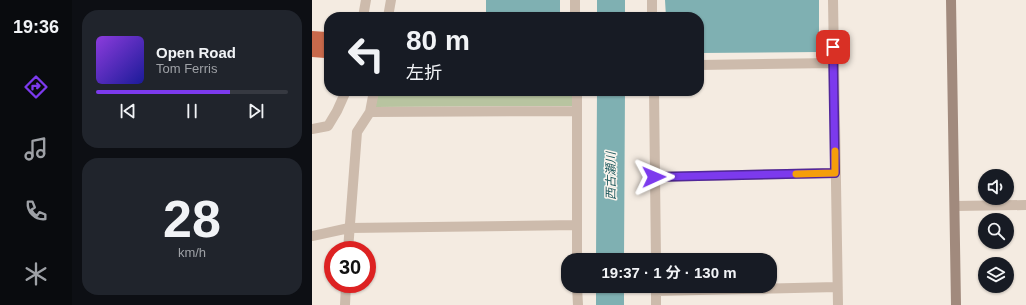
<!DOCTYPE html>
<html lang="ja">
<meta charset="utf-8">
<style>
:root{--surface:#171b24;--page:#20242c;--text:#f1f3f6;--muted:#9ea1a6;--line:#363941;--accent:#7c3aed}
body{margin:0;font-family:Arial,"Noto Sans JP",sans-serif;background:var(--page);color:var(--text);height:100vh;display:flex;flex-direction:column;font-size:15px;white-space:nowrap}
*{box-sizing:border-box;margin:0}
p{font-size:13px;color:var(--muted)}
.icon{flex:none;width:22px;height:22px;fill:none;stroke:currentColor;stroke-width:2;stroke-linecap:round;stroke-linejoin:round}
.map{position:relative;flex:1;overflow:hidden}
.drawer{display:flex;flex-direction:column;gap:10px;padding:10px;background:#0d0f14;width:240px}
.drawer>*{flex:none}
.hud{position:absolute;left:12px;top:12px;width:380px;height:84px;border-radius:16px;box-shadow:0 1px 3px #0004;background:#171b24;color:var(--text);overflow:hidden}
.tools{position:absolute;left:666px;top:169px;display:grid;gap:8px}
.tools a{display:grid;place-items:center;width:36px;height:36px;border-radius:50%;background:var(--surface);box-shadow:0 1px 3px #0004;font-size:20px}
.speed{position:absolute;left:12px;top:241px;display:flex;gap:8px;font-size:20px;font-weight:700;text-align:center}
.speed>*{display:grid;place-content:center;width:52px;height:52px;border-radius:50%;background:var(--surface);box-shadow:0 1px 3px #0004;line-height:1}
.speed .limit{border:6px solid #d22;background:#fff;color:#111}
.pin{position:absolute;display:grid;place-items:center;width:34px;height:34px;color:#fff;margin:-17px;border-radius:8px;box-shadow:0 2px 6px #0006}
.me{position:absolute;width:44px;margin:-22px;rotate:89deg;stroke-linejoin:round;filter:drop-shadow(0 0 3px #0008)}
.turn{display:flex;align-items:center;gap:14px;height:84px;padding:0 16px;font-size:18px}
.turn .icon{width:52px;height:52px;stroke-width:2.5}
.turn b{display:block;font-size:28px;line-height:34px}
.drawer .tile{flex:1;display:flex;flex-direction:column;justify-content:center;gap:6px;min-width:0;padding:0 14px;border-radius:16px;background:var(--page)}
.drawer .dial{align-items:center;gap:0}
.dial b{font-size:52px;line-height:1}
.song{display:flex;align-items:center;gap:12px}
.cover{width:48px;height:48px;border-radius:6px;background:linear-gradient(135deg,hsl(270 70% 55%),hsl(240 70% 35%))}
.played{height:4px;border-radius:2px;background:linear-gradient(90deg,var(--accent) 70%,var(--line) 70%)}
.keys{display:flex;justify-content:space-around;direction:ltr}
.trip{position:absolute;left:249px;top:253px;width:216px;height:40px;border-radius:16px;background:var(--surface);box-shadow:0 1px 3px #0004;font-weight:700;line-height:40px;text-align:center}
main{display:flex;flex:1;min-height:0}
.menu{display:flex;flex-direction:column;width:72px;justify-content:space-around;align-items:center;background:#090b0e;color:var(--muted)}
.menu .icon{width:28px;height:28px}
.menu .active{color:var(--accent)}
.menu b{font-size:18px;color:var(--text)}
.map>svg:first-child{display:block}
.green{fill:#b8c4a0}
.water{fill:#7fb0b2}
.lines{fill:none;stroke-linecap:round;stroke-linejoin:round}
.river{stroke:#7fb0b2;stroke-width:28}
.building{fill:#c8694b}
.street{stroke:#cdbbac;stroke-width:10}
.secondary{stroke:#a18a7d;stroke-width:10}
.route-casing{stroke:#51269a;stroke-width:10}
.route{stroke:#7c3aed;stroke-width:7}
.slow{stroke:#f59e0b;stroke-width:7}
.labels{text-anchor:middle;stroke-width:3;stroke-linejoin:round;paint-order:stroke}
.water-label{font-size:12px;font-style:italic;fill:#1f5a5e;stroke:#fbf5ee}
</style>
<main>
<nav class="menu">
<b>19:36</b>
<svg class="icon active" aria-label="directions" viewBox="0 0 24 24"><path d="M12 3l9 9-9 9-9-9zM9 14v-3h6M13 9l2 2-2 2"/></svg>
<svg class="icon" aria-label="music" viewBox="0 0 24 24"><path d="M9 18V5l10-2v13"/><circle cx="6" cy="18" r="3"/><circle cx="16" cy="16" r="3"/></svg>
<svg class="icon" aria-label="phone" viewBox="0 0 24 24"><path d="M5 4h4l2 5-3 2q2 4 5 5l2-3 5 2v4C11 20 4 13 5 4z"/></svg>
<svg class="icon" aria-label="climate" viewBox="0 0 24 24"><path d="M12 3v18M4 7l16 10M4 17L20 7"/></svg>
</nav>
<section class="drawer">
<div class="tile">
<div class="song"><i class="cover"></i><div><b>Open Road</b><p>Tom Ferris</p></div></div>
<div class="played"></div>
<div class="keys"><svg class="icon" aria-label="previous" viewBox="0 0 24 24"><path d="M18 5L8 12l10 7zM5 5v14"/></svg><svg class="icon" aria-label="pause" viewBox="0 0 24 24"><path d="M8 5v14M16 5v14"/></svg><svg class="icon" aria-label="next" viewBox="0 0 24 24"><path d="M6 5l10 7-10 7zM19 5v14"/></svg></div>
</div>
<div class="tile dial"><b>28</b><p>km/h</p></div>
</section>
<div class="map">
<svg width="714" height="305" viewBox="0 0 714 305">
<rect width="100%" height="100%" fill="#f4ebe1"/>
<path class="green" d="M67,91H260V106L63,107Z"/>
<path class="water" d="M174,0H248V17H174Z
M353,0H507V52L387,53V17H354Z"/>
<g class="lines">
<path class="river" d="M299,0V17
M298,260L299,91
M298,286V305"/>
</g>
<path class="building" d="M0,31L15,32L13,58L0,57Z"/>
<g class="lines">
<path class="street" d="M263,0V17
M340,0V17
M521,0L526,305
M51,17L54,0
M76,17L79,0
M387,65L521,63
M265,91V260
M342,91L344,260
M58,112L265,111
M0,129L16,126L25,111L34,91
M342,177L523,173
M643,206L714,205
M0,236L37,228L265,225
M36,250L45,132L58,112L62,91
M265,286L266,305
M344,291L525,287
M33,305L34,284
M344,305V286"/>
<path class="secondary" d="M639,0L644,305"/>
</g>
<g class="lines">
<g class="route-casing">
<path id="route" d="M342,177L523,173L521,47"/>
</g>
<use href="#route" class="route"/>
<path class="slow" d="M484,174L523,173V151"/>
</g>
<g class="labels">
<g class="water-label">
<text transform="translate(299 176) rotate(-90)" y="4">西古瀬川</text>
</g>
</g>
</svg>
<div class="tools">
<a><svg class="icon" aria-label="sound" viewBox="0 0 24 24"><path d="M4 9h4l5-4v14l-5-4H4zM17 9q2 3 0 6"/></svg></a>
<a><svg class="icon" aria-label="search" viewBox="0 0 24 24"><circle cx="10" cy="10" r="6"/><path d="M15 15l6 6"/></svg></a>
<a><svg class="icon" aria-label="layers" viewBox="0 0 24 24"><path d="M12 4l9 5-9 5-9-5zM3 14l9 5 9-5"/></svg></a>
</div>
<div class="speed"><div class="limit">30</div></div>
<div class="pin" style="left:521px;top:47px;background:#d93025"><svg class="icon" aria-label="arrive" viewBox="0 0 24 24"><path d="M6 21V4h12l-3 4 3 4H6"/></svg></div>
<svg class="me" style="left:342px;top:177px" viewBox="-20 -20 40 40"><path d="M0-17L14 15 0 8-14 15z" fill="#7c3aed" stroke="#fff" stroke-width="4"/></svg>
<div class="trip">19:37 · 1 分 · 130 m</div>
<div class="hud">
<div class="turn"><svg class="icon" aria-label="left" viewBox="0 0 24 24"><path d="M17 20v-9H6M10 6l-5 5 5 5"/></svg><div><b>80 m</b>左折</div></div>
</div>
</div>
</main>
